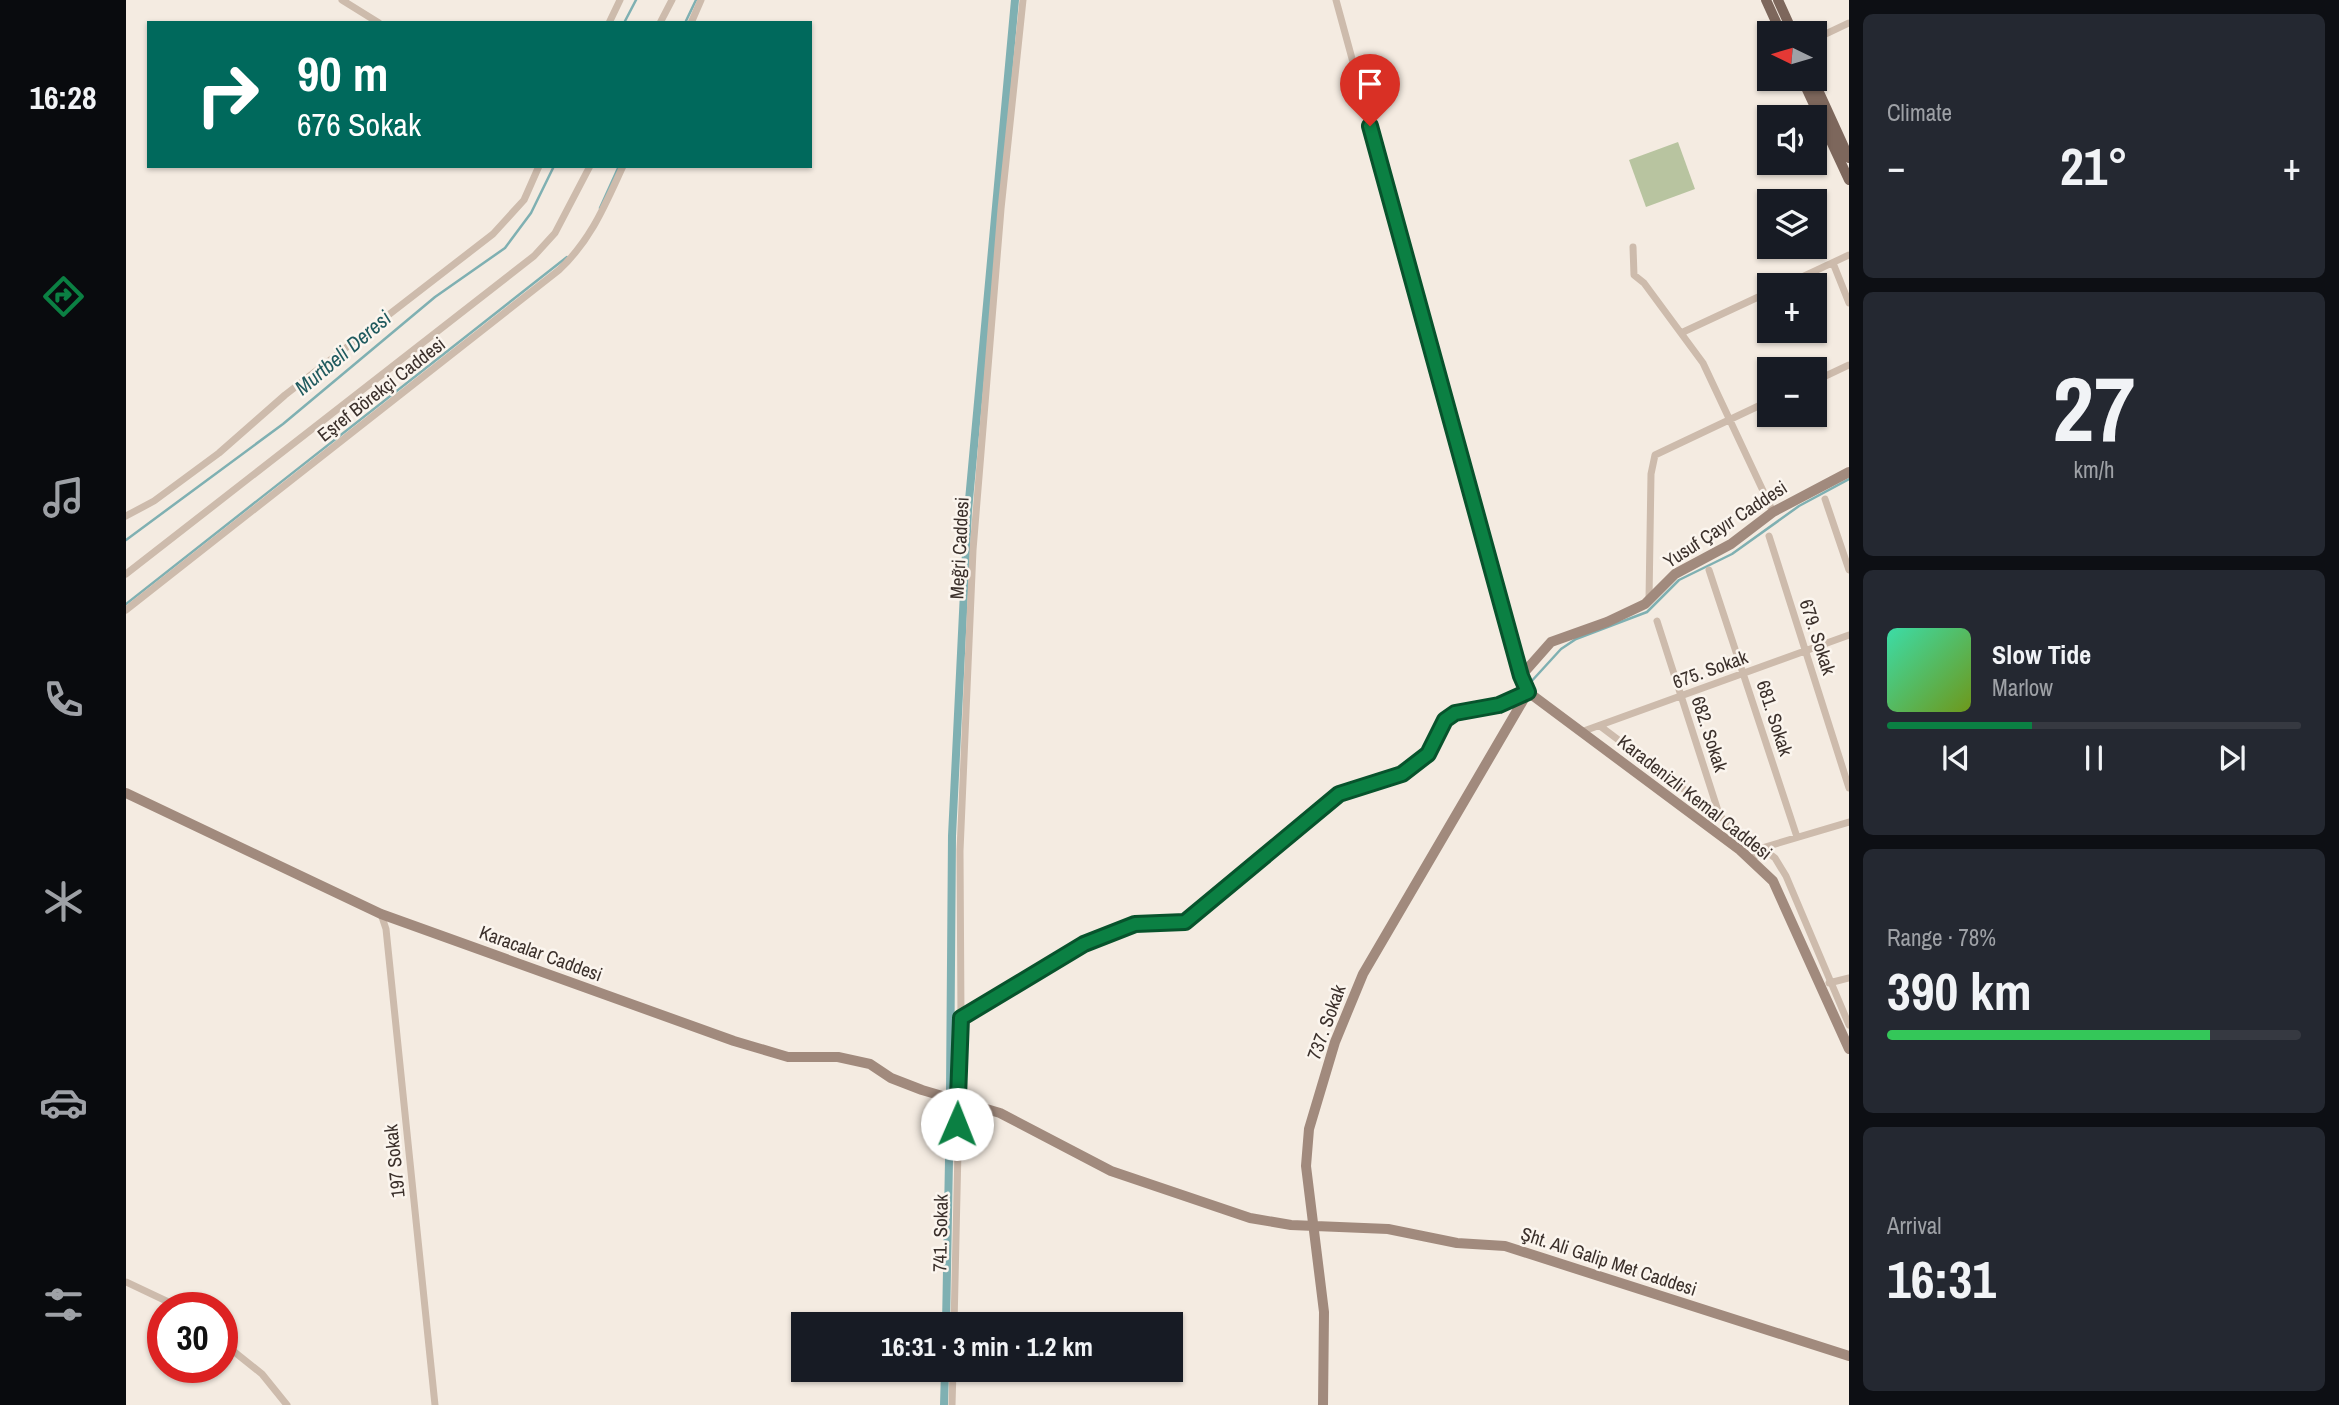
<!DOCTYPE html>
<meta charset="utf-8">
<style>
:root{--surface:#171b24;--page:#242831;--text:#f1f3f6;--muted:#9ea1a6;--line:#363941;--accent:#0b8043}
body{margin:0;font-family:"Archivo Narrow",sans-serif;background:var(--page);color:var(--text);height:100vh;display:flex;flex-direction:column;font-size:26px;white-space:nowrap}
*{box-sizing:border-box;margin:0}
p{font-size:23px;color:var(--muted)}
.icon{flex:none;width:38px;height:38px;fill:none;stroke:currentColor;stroke-width:2;stroke-linecap:round;stroke-linejoin:round}
.map{position:relative;flex:1;overflow:hidden}
.panel{display:flex;flex-direction:column;gap:14px;padding:14px;background:#0d0f14;width:490px}
.panel>*{flex:none}
.banner{position:absolute;left:21px;top:21px;width:665px;height:147px;border-radius:0px;box-shadow:0 2px 5px #0004;background:#00695c;color:#fff;overflow:hidden}
.needle{width:46px;rotate:275deg}
.fabs{position:absolute;left:1631px;top:21px;display:grid;gap:14px}
.fabs a{display:grid;place-items:center;width:70px;height:70px;border-radius:0px;background:var(--surface);box-shadow:0 2px 5px #0004;font-size:35px}
.speed{position:absolute;left:21px;top:1292px;display:flex;gap:14px;font-size:35px;font-weight:700;text-align:center}
.speed>*{display:grid;place-content:center;width:91px;height:91px;border-radius:50%;background:var(--surface);box-shadow:0 2px 5px #0004;line-height:1}
.speed .limit{border:10px solid #d22;background:#fff;color:#111}
.pin{position:absolute;display:grid;place-items:center;width:60px;height:60px;color:#fff;margin:-72px -30px;border-radius:50% 50% 50% 0;rotate:-45deg;box-shadow:0 0 7px #0007}
.pin .icon{rotate:45deg}
.me{position:absolute;width:77px;margin:-38px;rotate:1deg;stroke-linejoin:round;filter:drop-shadow(0 0 5px #0008)}
.turn{display:flex;align-items:center;gap:24px;height:147px;padding:0 35px;font-size:32px}
.turn .icon{width:91px;height:91px;stroke-width:2.5}
.turn b{display:block;font-size:49px;line-height:60px}
.big{font-size:52px;font-weight:700;line-height:1.1}
.panel .widget{flex:1;display:flex;flex-direction:column;justify-content:center;gap:10px;min-width:0;padding:0 24px;border-radius:10px;background:var(--page)}
.panel .dial{align-items:center;gap:0}
.dial b{font-size:91px;line-height:1}
.song{display:flex;align-items:center;gap:21px}
.cover{width:84px;height:84px;border-radius:10px;background:linear-gradient(135deg,hsl(160 70% 55%),hsl(80 70% 35%))}
.played{height:7px;border-radius:4px;background:linear-gradient(90deg,var(--accent) 35%,var(--line) 35%)}
.keys{display:flex;justify-content:space-around;direction:ltr}
.heat{display:flex;justify-content:space-between;align-items:center;font-size:38px;direction:ltr}
.charge{height:10px;border-radius:5px;background:linear-gradient(90deg,#34c759 78%,var(--line) 0)}
.trip{position:absolute;left:665px;top:1312px;width:392px;height:70px;border-radius:0px;background:var(--surface);box-shadow:0 2px 5px #0004;font-weight:700;line-height:70px;text-align:center}
main{display:flex;flex:1;min-height:0}
.tab-bar{display:flex;flex-direction:column;width:126px;justify-content:space-around;align-items:center;background:#090b0e;color:var(--muted)}
.tab-bar .icon{width:49px;height:49px}
.tab-bar .current{color:var(--accent)}
.tab-bar b{font-size:32px;color:var(--text)}
.map>svg:first-child{display:block}
.green{fill:#b8c4a0}
.lines{fill:none;stroke-linecap:round;stroke-linejoin:round}
.stream{stroke:#7fb0b2;stroke-width:2.5}
.canal{stroke:#7fb0b2;stroke-width:8}
.street{stroke:#cdbbac;stroke-width:7}
.secondary{stroke:#a18a7d;stroke-width:10}
.primary{stroke:#7d675c;stroke-width:10}
.route-casing{stroke:#07532c;stroke-width:18}
.route{stroke:#0b8043;stroke-width:12}
.labels{text-anchor:middle;stroke-width:5;stroke-linejoin:round;paint-order:stroke}
.street-label{font-size:19px;fill:#3b302b;stroke:#fbf5ee}
.water-label{font-size:21px;font-style:italic;fill:#1f5a5e;stroke:#fbf5ee}
</style>
<main>
<nav class="tab-bar">
<b>16:28</b>
<svg class="icon current" aria-label="directions" viewBox="0 0 24 24"><path d="M12 3l9 9-9 9-9-9zM9 14v-3h6M13 9l2 2-2 2"/></svg>
<svg class="icon" aria-label="music" viewBox="0 0 24 24"><path d="M9 18V5l10-2v13"/><circle cx="6" cy="18" r="3"/><circle cx="16" cy="16" r="3"/></svg>
<svg class="icon" aria-label="phone" viewBox="0 0 24 24"><path d="M5 4h4l2 5-3 2q2 4 5 5l2-3 5 2v4C11 20 4 13 5 4z"/></svg>
<svg class="icon" aria-label="climate" viewBox="0 0 24 24"><path d="M12 3v18M4 7l16 10M4 17L20 7"/></svg>
<svg class="icon" aria-label="car" viewBox="0 0 24 24"><path d="M5 17H2v-5l4-1 3-4h7l3 4 3 1v5h-3M9 17h6M6 11h13"/><circle cx="7" cy="17" r="2"/><circle cx="17" cy="17" r="2"/></svg>
<svg class="icon" aria-label="filters" viewBox="0 0 24 24"><path d="M4 7h16M4 17h16"/><circle cx="9" cy="7" r="2"/><circle cx="15" cy="17" r="2"/></svg>
</nav>
<div class="map">
<svg width="1723" height="1405" viewBox="0 0 1723 1405">
<rect width="100%" height="100%" fill="#f4ebe1"/>
<path class="green" d="M1552,142L1569,189L1520,207L1503,160Z"/>
<g class="lines">
<path class="stream" d="M498,23L510,0
M559,23L570,0
M474,208L493,166
M0,540L157,424L309,297L379,248L405,213L428,166
M0,604L441,257
M1403,684L1435,649L1450,639L1521,612L1553,580L1606,554L1673,506L1723,479
M1335,708L1376,698L1398,687"/>
<path class="canal" d="M824,1092L826,836L842,511L889,0
M820,1325L824,1105
M818,1405L819,1370"/>
<path class="street" d="M216,0L253,23
M1210,0L1395,676
M483,23L494,0
M534,23L546,0
M565,23L575,0
M1689,39L1723,23
M1507,247L1508,275L1518,283L1577,363L1647,512
M1707,263L1723,303
M1659,285L1723,255
M1555,333L1643,292
M1689,381L1723,365
M1699,499L1723,570
M0,516L28,501L93,453L159,395L367,234L398,200L413,166
M1643,536L1723,788
M1583,570L1671,837
M0,574L408,256L429,233L464,166
M1523,600L1525,474L1529,455L1643,401
M0,610L433,270C465,240 479,205 497,166
M1531,621L1594,817
M1474,726L1649,858L1660,876L1723,1025
M1455,732L1723,635
M1625,861L1636,848L1723,822
M255,914L260,929L309,1405
M1703,983L1723,978
M835,1018L958,945L1009,924L1059,922L1213,794L1277,774L1302,754L1319,720L1329,713L1373,705L1401,692
M0,1282L53,1307
M828,1325L835,1018L834,851L847,550L875,209L897,0
M96,1342L136,1374L161,1405
M826,1405L827,1370"/>
<path class="secondary" d="M1723,472L1647,512L1605,544L1549,574L1519,604L1481,622L1425,642L1395,676L1402,692L1614,850L1647,881L1723,1049
M0,793L255,914L608,1041L662,1057H712L744,1064L765,1078L796,1090L874,1113L985,1171L1124,1218L1165,1225L1262,1229L1331,1243L1379,1246L1723,1356
M1197,1405L1198,1312L1180,1166L1183,1129L1209,1042L1237,974L1402,692"/>
<path class="primary" d="M1640,0L1655,33
M1652,0L1667,33
M1676,79L1723,180
M1687,79L1723,158"/>
</g>
<g class="lines">
<g class="route-casing">
<path id="route" d="M831,1124L835,1018L958,944L1009,924L1059,922L1213,794L1276,774L1302,754L1319,720L1329,713L1373,705L1402,692L1395,676L1244,126"/>
</g>
<use href="#route" class="route"/>
</g>
<g class="labels">
<g class="street-label">
<text transform="translate(255 389) rotate(-38)" y="7">Eşref Börekçi Caddesi</text>
<text transform="translate(1599 524) rotate(-33)" y="7">Yusuf Çayır Caddesi</text>
<text transform="translate(833 548) rotate(-87)" y="7">Meğri Caddesi</text>
<text transform="translate(1692 637) rotate(72)" y="7">679. Sokak</text>
<text transform="translate(1584 669) rotate(-20)" y="7">675. Sokak</text>
<text transform="translate(1649 718) rotate(72)" y="7">681. Sokak</text>
<text transform="translate(1584 734) rotate(72)" y="7">682. Sokak</text>
<text transform="translate(1569 797) rotate(38)" y="7">Karadenizli Kemal Caddesi</text>
<text transform="translate(415 953) rotate(20)" y="7">Karacalar Caddesi</text>
<text transform="translate(1200 1022) rotate(-70)" y="7">737. Sokak</text>
<text transform="translate(268 1161) rotate(-96)" y="7">197 Sokak</text>
<text transform="translate(814 1233) rotate(-89)" y="7">741. Sokak</text>
<text transform="translate(1483 1261) rotate(18)" y="7">Şht. Ali Galip Met Caddesi</text>
</g>
<g class="water-label">
<text transform="translate(217 353) rotate(-40)" y="7">Murtbeli Deresi</text>
</g>
</g>
</svg>
<div class="fabs">
<a><svg class="needle" viewBox="-14 -14 28 28"><path d="M0-13l5 13h-10z" fill="#e53935"/><path d="M0 13l5-13h-10z" fill="#9ea1a6"/></svg></a>
<a><svg class="icon" aria-label="sound" viewBox="0 0 24 24"><path d="M4 9h4l5-4v14l-5-4H4zM17 9q2 3 0 6"/></svg></a>
<a><svg class="icon" aria-label="layers" viewBox="0 0 24 24"><path d="M12 4l9 5-9 5-9-5zM3 14l9 5 9-5"/></svg></a>
<a>+</a>
<a>−</a>
</div>
<div class="speed"><div class="limit">30</div></div>
<div class="pin" style="left:1244px;top:126px;background:#d93025"><svg class="icon" aria-label="arrive" viewBox="0 0 24 24"><path d="M6 21V4h12l-3 4 3 4H6"/></svg></div>
<svg class="me" style="left:831px;top:1124px" viewBox="-20 -20 40 40"><circle r="19" fill="#fff"/><path d="M0-13L10 11 0 6-10 11z" fill="#0b8043"/></svg>
<div class="trip">16:31 · 3 min · 1.2 km</div>
<div class="banner">
<div class="turn"><svg class="icon" aria-label="right" viewBox="0 0 24 24"><path d="M7 20v-9h11M14 6l5 5-5 5"/></svg><div><b>90 m</b>676 Sokak</div></div>
</div>
</div>
<section class="panel">
<div class="widget"><p>Climate</p>
<div class="heat"><a>−</a><b class="big">21°</b><a>+</a></div>
</div>
<div class="widget dial"><b>27</b><p>km/h</p></div>
<div class="widget">
<div class="song"><i class="cover"></i><div><b>Slow Tide</b><p>Marlow</p></div></div>
<div class="played"></div>
<div class="keys"><svg class="icon" aria-label="previous" viewBox="0 0 24 24"><path d="M18 5L8 12l10 7zM5 5v14"/></svg><svg class="icon" aria-label="pause" viewBox="0 0 24 24"><path d="M8 5v14M16 5v14"/></svg><svg class="icon" aria-label="next" viewBox="0 0 24 24"><path d="M6 5l10 7-10 7zM19 5v14"/></svg></div>
</div>
<div class="widget"><p>Range · 78%</p><b class="big">390 km</b><div class="charge"></div></div>
<div class="widget"><p>Arrival</p><b class="big">16:31</b></div>
</section>
</main>
